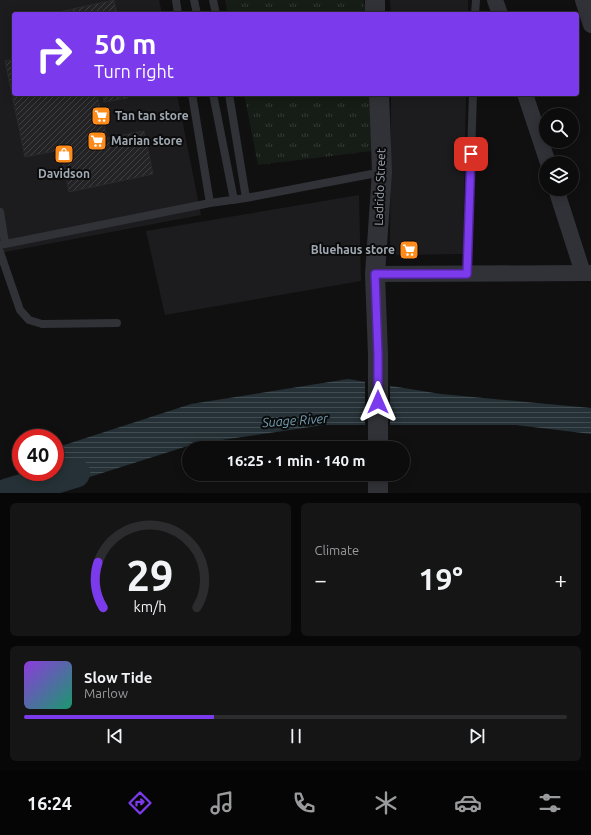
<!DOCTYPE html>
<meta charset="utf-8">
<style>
:root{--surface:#0c0c0d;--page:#151516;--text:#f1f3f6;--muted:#9a9b9d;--line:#2c2c2e;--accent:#7c3aed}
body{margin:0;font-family:Ubuntu,sans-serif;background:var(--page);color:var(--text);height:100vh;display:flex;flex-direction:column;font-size:15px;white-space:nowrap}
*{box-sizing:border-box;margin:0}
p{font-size:13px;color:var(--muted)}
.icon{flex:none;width:22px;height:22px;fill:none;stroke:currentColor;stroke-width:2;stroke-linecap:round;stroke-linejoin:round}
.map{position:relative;height:493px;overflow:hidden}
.details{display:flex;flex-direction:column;gap:10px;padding:10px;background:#070707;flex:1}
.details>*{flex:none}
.hud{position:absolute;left:12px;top:12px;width:567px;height:84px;border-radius:4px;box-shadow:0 2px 10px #0003,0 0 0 1px var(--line);background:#7c3aed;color:#fff;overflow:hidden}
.buttons{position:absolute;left:539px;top:108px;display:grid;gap:8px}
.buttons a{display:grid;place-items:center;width:40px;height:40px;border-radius:50%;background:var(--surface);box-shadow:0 2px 10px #0003,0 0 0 1px var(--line);font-size:20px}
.speed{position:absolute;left:12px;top:429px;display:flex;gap:8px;font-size:20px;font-weight:700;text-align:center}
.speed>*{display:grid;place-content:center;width:52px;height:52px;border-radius:50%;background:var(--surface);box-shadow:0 2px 10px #0003,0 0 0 1px var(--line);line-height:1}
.speed .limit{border:6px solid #d22;background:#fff;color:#111}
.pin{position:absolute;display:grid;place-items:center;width:34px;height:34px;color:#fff;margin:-17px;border-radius:8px;box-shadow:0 2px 6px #0006}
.me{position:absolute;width:44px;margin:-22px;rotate:0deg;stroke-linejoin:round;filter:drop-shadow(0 0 3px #0008)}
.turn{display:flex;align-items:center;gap:14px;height:84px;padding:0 16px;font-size:18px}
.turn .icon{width:52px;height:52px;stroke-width:2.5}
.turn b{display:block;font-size:28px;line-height:34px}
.big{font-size:30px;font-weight:700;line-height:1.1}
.details .tile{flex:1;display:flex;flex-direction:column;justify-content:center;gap:6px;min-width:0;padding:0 14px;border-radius:6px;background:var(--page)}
.details .dial{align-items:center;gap:0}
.dial svg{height:104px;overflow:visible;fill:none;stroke:var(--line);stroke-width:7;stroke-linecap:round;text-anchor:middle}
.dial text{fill:var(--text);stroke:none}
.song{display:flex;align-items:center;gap:12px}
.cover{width:48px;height:48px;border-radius:6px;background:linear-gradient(135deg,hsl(270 70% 55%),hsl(160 70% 35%))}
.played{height:4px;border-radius:2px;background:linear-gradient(90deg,var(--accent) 35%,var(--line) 35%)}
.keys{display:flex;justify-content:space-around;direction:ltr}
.heat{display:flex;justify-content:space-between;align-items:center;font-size:22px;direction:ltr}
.details .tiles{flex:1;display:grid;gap:10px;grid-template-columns:1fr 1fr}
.tile:last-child{grid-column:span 2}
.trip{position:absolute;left:182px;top:441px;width:228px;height:40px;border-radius:20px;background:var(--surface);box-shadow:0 2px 10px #0003,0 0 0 1px var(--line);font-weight:700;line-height:40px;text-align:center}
.tab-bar{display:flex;height:64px;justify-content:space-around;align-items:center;background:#050505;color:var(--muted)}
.tab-bar .icon{width:28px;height:28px}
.tab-bar .selected{color:var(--accent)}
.tab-bar b{font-size:18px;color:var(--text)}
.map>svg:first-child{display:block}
.built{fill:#1c1c1e}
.grass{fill:url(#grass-tufts)}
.water{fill:url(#water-rules)}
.pier{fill:#101011}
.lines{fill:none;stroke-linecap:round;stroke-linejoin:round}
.river{stroke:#253136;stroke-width:30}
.building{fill:url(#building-hatch);stroke:#2a2a2e}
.service{stroke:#303237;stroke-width:8}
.minor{stroke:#303237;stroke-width:16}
.tertiary{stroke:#303237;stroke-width:20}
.route-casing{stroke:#51269a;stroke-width:10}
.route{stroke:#7c3aed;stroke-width:7}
.labels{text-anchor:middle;stroke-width:4;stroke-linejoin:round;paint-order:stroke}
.poi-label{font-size:12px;font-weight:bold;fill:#a0a9b3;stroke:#0b0b0c;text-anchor:start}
.street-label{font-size:12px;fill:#a0a9b3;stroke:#0b0b0c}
.water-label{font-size:13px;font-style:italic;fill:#739fb2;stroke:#0b0b0c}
</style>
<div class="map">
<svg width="591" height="493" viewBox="0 0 591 493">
<defs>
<pattern id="grass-tufts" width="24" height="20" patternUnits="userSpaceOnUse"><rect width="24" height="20" fill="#161c16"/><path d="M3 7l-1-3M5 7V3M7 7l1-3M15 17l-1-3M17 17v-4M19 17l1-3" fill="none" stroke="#353a36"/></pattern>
<pattern id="water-rules" width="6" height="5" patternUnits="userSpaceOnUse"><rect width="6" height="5" fill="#253136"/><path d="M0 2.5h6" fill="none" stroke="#414c51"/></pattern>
<pattern id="building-hatch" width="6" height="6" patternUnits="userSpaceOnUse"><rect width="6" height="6" fill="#232325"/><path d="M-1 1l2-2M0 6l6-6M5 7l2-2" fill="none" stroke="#404042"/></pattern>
</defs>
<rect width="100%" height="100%" fill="#101011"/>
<path class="built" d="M0,0H159L162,14H14V94H177L201,215L0,253Z
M390,0H468V14H391Z
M391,94H466L463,254L390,255Z
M359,195L361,281L165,315L146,231Z"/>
<path class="grass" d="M225,0H364L365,14H228Z
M244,94H369L372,151L258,165Z"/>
<path class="water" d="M348,379L441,394L591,408V434L516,425H324L194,444L39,493L30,472H55V448L191,404Z"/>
<path class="pier" d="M365,380L390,384V427H365Z"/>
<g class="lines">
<path class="river" d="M8,493L75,473"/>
</g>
<path class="building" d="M114,0L117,14H49Z
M14,59V94H97L107,138L144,131L153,174L69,192L60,150L25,157L5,61Z
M103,94H127L128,98L104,102Z"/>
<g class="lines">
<path class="service" d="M176,0L178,14
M194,0L197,14
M213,0L216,14
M475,14L476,0
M192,94L210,203
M213,94L234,200
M229,94L246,198
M0,212L5,243
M0,245L210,203L246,198L382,172
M0,252L20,310L29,320L42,324L117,323
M467,274L473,94"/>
<path class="minor" d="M495,0L500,14
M583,0L591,25
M525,94L548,163
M556,189L583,273
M375,274L591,273"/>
<path class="tertiary" d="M375,0V14
M378,448V355L375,274L382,172L379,94
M378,493V474"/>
</g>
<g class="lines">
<g class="route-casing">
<path id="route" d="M378,402V355L375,274H467L471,154"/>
</g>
<use href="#route" class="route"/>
</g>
<defs>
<g id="supermarket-square" transform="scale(1)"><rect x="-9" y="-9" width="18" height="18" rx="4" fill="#ff8b1a" stroke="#0b0b0c"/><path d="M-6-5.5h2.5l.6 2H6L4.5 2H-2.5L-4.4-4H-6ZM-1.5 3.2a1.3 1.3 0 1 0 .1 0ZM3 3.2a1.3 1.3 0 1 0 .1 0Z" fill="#fff"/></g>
<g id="shop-square" transform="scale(1)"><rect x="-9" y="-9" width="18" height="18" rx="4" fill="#ff8b1a" stroke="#0b0b0c"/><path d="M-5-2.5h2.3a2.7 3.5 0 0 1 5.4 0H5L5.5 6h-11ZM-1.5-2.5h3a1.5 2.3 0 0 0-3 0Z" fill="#fff"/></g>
</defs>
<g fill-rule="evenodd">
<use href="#supermarket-square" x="101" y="116"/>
<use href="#supermarket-square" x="97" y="141"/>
<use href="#shop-square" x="64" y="154"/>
<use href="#supermarket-square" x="409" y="250"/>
</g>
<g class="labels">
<g class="poi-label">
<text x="115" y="120">Tan tan store</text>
<text x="111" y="145">Marian store</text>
<text x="64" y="178" text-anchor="middle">Davidson</text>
<text x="395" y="254" text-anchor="end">Bluehaus store</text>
</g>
<g class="street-label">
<text transform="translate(380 187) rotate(-88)" y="4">Ladrido Street</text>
</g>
<g class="water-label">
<text transform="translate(295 420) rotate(-4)" y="5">Suage River</text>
</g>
</g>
</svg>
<div class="buttons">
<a><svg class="icon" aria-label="search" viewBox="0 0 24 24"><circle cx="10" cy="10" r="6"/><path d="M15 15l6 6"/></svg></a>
<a><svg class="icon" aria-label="layers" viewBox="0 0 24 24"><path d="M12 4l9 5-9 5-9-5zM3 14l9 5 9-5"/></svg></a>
</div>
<div class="speed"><div class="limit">40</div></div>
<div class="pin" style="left:471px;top:154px;background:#d93025"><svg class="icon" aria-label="arrive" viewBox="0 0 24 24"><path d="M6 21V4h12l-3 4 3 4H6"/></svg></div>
<svg class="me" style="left:378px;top:402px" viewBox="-20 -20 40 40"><path d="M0-17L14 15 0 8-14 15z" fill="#7c3aed" stroke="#fff" stroke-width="4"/></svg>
<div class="trip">16:25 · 1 min · 140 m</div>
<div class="hud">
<div class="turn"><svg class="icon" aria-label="right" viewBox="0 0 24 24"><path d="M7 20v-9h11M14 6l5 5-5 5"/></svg><div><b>50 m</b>Turn right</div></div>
</div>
</div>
<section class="details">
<div class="tiles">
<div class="tile dial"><svg viewBox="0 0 100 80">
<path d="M14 69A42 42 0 1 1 86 69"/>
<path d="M14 69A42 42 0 0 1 10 34" stroke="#7c3aed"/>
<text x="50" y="56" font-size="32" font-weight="700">29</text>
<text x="50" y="72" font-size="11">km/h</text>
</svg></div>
<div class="tile"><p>Climate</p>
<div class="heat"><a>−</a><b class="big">19°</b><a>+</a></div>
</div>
<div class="tile">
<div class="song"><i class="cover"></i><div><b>Slow Tide</b><p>Marlow</p></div></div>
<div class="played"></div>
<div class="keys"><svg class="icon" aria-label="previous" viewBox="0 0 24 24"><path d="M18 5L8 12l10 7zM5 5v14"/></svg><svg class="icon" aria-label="pause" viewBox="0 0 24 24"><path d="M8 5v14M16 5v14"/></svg><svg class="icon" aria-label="next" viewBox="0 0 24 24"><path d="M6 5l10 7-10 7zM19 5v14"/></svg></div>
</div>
</div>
</section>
<nav class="tab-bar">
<b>16:24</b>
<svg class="icon selected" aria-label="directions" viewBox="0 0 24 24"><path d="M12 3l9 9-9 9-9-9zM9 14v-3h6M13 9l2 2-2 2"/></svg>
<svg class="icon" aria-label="music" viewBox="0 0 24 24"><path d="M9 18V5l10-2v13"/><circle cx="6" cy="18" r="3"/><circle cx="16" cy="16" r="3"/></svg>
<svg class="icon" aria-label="phone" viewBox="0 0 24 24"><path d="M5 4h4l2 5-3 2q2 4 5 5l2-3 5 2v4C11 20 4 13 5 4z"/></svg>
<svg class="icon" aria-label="climate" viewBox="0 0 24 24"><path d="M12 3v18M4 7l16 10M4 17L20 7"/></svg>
<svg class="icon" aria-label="car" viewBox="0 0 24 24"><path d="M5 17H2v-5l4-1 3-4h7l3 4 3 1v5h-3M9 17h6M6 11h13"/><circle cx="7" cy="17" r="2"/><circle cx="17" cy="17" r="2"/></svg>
<svg class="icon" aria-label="filters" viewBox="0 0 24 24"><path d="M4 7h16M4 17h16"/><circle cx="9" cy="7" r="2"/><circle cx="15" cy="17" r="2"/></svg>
</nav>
